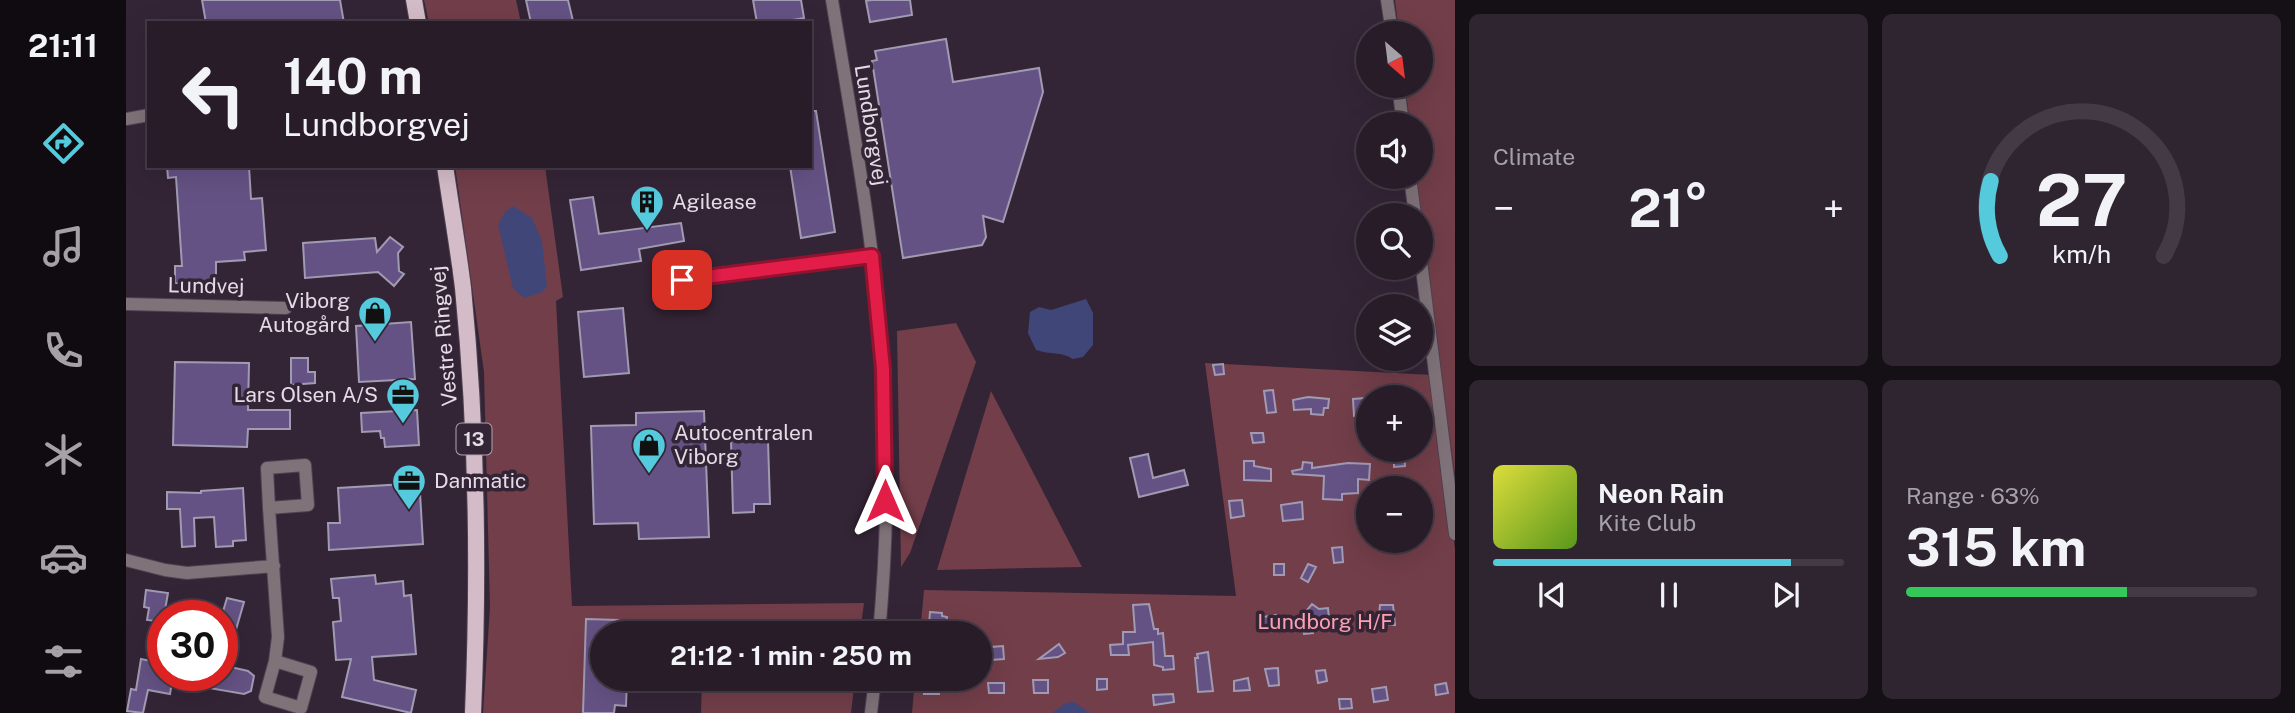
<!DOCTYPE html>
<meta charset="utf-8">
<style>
:root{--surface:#271c28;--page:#2f2530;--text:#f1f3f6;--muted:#a4a1a8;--line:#433a45;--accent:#54cadc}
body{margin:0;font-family:"Public Sans",sans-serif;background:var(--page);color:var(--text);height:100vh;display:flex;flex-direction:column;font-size:26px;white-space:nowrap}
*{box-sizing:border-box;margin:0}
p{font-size:23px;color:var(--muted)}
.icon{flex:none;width:38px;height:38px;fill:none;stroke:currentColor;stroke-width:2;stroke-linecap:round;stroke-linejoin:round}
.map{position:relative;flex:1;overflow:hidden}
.panel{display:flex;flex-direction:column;gap:14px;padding:14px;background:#150f16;width:840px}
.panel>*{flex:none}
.top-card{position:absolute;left:21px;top:21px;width:665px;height:147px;border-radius:0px;box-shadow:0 7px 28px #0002,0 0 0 2px var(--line);background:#271c28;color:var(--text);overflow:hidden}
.needle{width:46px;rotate:152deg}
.tools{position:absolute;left:1230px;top:21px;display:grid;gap:14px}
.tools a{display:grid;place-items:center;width:77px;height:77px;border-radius:50%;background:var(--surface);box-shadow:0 7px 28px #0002,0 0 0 2px var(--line);font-size:35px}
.speed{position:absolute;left:21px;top:600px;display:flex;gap:14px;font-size:35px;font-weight:700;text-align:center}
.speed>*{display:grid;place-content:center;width:91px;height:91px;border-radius:50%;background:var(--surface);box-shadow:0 7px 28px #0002,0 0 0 2px var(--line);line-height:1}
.speed .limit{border:10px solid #d22;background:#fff;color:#111}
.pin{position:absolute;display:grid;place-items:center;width:60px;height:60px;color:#fff;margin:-30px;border-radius:14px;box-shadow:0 4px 10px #0006}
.me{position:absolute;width:77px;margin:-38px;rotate:0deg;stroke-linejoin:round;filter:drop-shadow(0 0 5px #0008)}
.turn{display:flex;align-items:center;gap:24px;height:147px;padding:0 21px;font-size:32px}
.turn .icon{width:91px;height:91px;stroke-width:2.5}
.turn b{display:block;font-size:49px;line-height:60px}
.big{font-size:52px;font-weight:700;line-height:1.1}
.panel .card{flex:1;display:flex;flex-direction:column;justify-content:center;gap:10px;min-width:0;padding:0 24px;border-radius:10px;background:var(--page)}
.panel .dial{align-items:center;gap:0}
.dial svg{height:182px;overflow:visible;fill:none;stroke:var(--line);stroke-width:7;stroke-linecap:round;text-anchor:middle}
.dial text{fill:var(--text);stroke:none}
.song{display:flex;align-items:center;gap:21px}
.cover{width:84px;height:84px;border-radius:10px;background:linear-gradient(135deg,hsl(60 70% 55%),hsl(90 70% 35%))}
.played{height:7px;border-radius:4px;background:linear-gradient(90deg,var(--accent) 85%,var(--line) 85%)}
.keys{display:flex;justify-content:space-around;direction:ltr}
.heat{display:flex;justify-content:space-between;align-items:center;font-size:38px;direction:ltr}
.charge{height:10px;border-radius:5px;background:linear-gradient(90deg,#34c759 63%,var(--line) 0)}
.panel .tiles{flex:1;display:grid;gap:14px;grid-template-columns:repeat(2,1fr)}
.trip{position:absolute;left:464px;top:621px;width:402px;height:70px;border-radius:35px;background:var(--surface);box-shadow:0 7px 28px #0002,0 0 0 2px var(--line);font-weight:700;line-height:70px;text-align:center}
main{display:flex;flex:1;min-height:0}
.menu{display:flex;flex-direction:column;width:126px;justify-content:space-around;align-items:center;background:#100b10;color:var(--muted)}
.menu .icon{width:49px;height:49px}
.menu .selected{color:var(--accent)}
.menu b{font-size:32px;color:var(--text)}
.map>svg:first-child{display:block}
.green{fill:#723e49;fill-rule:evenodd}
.water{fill:#404677}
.building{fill:#645284;stroke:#a19ab3;stroke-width:2}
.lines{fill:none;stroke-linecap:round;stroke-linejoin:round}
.minor-casing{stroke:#504252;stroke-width:14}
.major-casing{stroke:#504252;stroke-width:18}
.minor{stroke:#7f7379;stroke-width:12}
.major{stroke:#d3bcc8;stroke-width:16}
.route-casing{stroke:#92132f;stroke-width:18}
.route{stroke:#e11d48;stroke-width:12}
.labels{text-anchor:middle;stroke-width:7;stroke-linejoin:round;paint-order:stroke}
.shield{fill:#342536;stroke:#b0a4b1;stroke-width:2}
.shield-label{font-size:19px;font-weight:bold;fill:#e5dbe6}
.street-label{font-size:21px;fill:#e5dbe6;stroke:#342536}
.poi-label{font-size:21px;fill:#e5dbe6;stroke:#342536;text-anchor:start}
.park-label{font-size:21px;fill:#fca0b2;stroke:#342536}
</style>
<main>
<nav class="menu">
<b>21:11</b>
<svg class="icon selected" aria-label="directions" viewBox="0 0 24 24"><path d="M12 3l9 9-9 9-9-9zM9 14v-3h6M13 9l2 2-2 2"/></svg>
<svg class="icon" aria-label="music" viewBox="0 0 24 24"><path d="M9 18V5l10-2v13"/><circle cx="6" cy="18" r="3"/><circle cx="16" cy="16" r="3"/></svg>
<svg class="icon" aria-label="phone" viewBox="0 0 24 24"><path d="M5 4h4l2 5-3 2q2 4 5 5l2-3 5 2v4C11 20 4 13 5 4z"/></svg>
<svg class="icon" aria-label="climate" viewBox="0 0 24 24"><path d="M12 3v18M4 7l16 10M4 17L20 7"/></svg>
<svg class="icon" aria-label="car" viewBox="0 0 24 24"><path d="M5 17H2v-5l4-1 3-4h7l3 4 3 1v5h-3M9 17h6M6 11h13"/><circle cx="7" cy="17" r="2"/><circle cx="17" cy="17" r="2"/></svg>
<svg class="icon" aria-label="filters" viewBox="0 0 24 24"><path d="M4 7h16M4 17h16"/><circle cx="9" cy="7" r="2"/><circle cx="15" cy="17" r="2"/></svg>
</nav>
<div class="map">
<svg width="1329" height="713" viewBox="0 0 1329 713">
<rect width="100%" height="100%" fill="#342536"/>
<path class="green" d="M298,0H390L395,23H303Z
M1269,0H1329V474L1314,374L1290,177H1295V124H1284L1279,86H1295V33H1273Z
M329,166H419L437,297L430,301L446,606L738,603L734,633H578V623L460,619L457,713H357L364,607L358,372Z
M830,323L850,362L784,553L775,567L771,331Z
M1079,363L1307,375L1329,549V713H786L789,679H854V634L794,633L798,590L1110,596ZM1242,397H1295V450H1242ZM1242,488H1295V541H1242Z
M865,391L956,567L811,570Z
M576,679H729L725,713H575Z"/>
<path class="water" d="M387,206L406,218L416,241L421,287L414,293L398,298L387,288L372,225L379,212Z
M960,299L967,313V345L957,357L947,359C934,351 925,355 910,350L902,333L904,312L913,307L925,310Z
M948,702L964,713H926L940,703Z"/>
<path class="building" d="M76,0H214L218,23H80Z
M400,0H442L447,21L405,23Z
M627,0H675L678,18L649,23H631Z
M745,0H784L786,15L744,22L740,1Z
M820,39L827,82L913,68L917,92L877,222L857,216L860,237L856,245L777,258L746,61L751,60L749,51Z
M684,111H690L709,232L675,238L664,166H684Z
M41,166H123L125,199L136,198L140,250L118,252L119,260L90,262V284L49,283V266H56L50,177L42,178Z
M467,197L473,234L555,223L558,241L513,249L515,261L455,270L444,200Z
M264,237L277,247L272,253L273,271L278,274L268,286L252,272L179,278L177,243L249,238L251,252Z
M497,308L503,373L458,377L452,312Z
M285,322L289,379L233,382L230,326Z
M165,358H182V372H189V383L165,385Z
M49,362L123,363L122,410H164V429H122L121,447L47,445Z
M1097,364L1098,374L1089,375L1087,365Z
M1147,390L1150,412L1141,413L1138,391Z
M1182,397L1203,399L1202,408H1198L1197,415L1185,414V409L1168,410L1167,400Z
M1239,398L1240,415L1228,416L1227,399Z
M291,410L293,445L259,447L258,438H255L254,431L236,432L235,413Z
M578,411L583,537L513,539L512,523L468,524L465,426L510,425V413Z
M1125,433H1137L1138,442L1127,443Z
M605,441H642L644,504H628V512L607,513Z
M1022,454L1027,478L1058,470L1062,485L1013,497L1004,458Z
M1268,456H1278L1279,466L1268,467Z
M1118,461H1128V466L1145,469V481L1118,480Z
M1177,462L1186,463V468L1222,463L1244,464L1243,480L1232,479V493L1216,494V500L1197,499L1198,476L1167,474L1166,471L1176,469Z
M293,476L297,544L203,550L202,523H214L212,488L279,484L278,477Z
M117,488L120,540L107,541V546L90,547L88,517L68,518L69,546L56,547L54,509H41V492L75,493V491Z
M1116,500L1118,516L1105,518L1103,501Z
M1176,502L1177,519L1157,521L1155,505Z
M1216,547L1217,562L1208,563L1206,548Z
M1148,564H1158V575H1148Z
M1182,564L1190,567L1182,582L1175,578Z
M249,575L250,584L277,581L278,596L285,595L290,654L246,657L248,680L290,690L285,713L216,697L225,659L210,660L207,622L215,621L213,598H207L205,579Z
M20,590L42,593L37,622L21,620L23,608L18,607Z
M101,598L118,602L107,640L96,637V615Z
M1023,604L1028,629H1032V634L1037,633L1039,656H1047L1048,669L1037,670V667L1028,665L1027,642L1002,645L1003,655H985L984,645L997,644V632H1009L1007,605Z
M1186,604L1193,609L1202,608L1203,619L1187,624V633L1178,634L1176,616Z
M1254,605H1267L1269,625H1257V616H1253Z
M804,612L816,613V616L821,617L820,625L803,624Z
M1150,615L1152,625L1138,627L1137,617Z
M460,619L492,620L491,634H476V679H501L500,706L489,705L488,713H457Z
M933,644L939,653L932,657L913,659Z
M877,646L878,659L865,660V647Z
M1082,652L1087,691L1072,692L1069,658H1072L1071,654Z
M15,659L30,662L28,670L37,672V676H47L44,694L22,690L17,713L1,711L5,689L10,690Z
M96,665L122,671L128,676L125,691L118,694L83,688L85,676H96Z
M1152,668L1153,685L1143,686L1139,669Z
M1199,670L1201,681L1192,683L1190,671Z
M1122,678L1124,690L1108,691V681Z
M971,679H981V689L971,690Z
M812,680L813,694H798L797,681Z
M907,680H922V693H908Z
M862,683H878V693H863Z
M1320,683L1322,693L1310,695L1309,685Z
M1260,687L1262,700L1248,702L1246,689Z
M1047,694L1048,702L1028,705L1027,695Z
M1213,699H1225L1226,708L1214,709Z"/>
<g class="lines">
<g class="minor-casing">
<path id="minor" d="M706,0C726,122 749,244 757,368C763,456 761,546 753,634
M1261,0L1266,33
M1272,86L1277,124
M0,119L23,115
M1284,177L1289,215
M1295,261L1329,534
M539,283L746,256
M0,304L160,308
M143,508L141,468L179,465L182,505L143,508L152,637L149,661L139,697L175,708L185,672L149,661
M0,560L39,570L61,573L148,566
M745,713L749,679"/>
</g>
<g class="major-casing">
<path id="major" d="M288,0L292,23
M319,166C325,207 332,247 337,288C351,429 353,571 347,713"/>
</g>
<use href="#minor" class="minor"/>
<use href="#major" class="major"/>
</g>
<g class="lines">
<g class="route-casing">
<path id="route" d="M556,280L746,256L757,369L759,501"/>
</g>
<use href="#route" class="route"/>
</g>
<defs>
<g id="building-pin" transform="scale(1.75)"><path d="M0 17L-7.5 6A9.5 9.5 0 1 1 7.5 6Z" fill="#54cadc" stroke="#342536"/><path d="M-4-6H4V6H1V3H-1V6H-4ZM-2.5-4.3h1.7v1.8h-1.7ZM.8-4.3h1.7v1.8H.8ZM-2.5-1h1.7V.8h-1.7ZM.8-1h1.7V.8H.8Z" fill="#111"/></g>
<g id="shop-pin" transform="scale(1.75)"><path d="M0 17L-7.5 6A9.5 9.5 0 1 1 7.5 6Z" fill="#54cadc" stroke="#342536"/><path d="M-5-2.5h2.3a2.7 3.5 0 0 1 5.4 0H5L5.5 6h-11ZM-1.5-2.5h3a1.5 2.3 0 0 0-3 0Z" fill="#111"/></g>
<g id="office-pin" transform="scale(1.75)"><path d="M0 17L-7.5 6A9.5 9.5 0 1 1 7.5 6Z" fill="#54cadc" stroke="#342536"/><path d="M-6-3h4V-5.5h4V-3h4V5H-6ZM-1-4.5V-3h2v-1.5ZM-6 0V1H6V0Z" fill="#111"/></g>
</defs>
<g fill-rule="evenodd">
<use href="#building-pin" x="521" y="202"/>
<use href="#shop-pin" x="249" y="313"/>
<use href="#office-pin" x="277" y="395"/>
<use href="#shop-pin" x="523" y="445"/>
<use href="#office-pin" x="283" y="481"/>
</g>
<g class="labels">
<rect class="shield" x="330.5" y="423.5" width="35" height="31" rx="5"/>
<g class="shield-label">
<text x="348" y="446">13</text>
</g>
<g class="street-label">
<text transform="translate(745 125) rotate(81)" y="7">Lundborgvej</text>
<text transform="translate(80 286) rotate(1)" y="7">Lundvej</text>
<text transform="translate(318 336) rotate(-95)" y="7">Vestre Ringvej</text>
</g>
<g class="poi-label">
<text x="546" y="209">Agilease</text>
<text x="224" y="308" text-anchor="end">Viborg<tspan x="224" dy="24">Autogård</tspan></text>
<text x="252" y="402" text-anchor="end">Lars Olsen A/S</text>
<text x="548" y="440">Autocentralen<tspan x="548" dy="24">Viborg</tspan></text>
<text x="308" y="488">Danmatic</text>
</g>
<g class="park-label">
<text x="1199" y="629">Lundborg H/F</text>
</g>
</g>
</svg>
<div class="tools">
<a><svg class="needle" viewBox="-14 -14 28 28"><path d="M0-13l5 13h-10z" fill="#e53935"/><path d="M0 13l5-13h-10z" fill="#a4a1a8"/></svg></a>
<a><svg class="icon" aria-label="sound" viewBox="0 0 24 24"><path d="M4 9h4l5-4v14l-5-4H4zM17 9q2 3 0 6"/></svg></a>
<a><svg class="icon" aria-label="search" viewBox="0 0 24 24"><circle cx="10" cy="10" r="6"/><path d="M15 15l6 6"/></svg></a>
<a><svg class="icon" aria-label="layers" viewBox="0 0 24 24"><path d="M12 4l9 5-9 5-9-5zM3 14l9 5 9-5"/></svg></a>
<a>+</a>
<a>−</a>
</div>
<div class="speed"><div class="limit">30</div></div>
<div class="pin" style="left:556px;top:280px;background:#d93025"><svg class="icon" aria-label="arrive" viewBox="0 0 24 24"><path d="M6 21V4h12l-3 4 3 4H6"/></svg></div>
<svg class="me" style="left:759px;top:501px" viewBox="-20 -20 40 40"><path d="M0-17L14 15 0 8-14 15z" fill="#e11d48" stroke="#fff" stroke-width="4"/></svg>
<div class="trip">21:12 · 1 min · 250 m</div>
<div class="top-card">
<div class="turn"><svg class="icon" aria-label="left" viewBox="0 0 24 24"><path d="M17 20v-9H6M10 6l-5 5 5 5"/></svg><div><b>140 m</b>Lundborgvej</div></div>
</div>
</div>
<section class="panel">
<div class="tiles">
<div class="card"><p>Climate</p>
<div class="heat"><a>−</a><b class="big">21°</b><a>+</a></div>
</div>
<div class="card dial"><svg viewBox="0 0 100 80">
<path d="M14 69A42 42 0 1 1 86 69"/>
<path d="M14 69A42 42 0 0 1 10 36" stroke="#54cadc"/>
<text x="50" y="56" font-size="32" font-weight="700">27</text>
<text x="50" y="72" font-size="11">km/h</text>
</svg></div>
<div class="card">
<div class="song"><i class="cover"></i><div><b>Neon Rain</b><p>Kite Club</p></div></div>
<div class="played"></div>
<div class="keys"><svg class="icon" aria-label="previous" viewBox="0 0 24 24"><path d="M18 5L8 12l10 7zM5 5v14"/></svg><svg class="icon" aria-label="pause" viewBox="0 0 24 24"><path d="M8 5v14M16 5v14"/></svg><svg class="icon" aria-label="next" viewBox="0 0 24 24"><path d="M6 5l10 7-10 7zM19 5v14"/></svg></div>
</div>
<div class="card"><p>Range · 63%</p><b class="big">315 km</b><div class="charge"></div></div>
</div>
</section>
</main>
